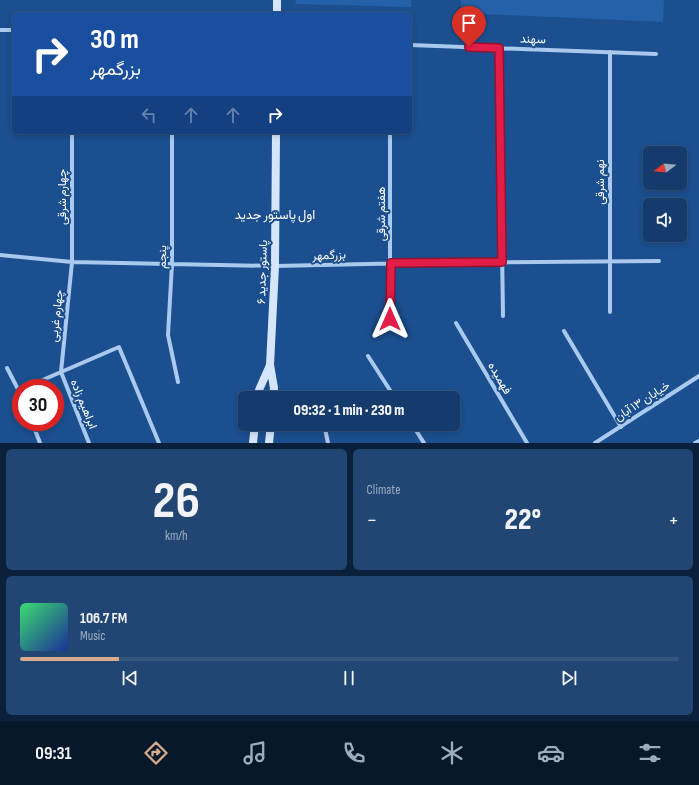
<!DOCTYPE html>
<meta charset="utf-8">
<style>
:root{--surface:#143b6b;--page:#214673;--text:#f1f3f6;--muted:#9dadc1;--line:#33557e;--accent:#d6ab8b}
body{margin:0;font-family:"Sofia Sans Condensed",Vazirmatn,sans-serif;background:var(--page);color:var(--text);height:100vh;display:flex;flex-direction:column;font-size:15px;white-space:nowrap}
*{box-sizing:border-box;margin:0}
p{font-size:13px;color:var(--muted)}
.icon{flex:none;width:22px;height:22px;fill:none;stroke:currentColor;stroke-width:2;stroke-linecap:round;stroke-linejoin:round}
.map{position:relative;height:443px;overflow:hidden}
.panel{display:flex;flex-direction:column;gap:6px;padding:6px;background:#0b203b;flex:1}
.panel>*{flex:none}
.top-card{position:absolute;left:12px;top:12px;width:400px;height:122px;border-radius:6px;box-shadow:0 2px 6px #0003,0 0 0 1px var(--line);background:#1a4fa0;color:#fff;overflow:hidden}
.needle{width:26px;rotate:254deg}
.buttons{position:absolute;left:643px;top:146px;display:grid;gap:8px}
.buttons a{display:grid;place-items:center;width:44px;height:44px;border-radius:6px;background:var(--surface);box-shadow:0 2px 6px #0003,0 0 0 1px var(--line);font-size:20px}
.speed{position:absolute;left:12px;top:379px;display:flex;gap:8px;font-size:20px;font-weight:700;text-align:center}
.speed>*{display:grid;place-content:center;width:52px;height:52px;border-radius:50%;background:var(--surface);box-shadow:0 2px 6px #0003,0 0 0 1px var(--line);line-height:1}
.speed .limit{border:6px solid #d22;background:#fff;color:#111}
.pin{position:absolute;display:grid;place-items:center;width:34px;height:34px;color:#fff;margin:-41px -17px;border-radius:50% 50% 50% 0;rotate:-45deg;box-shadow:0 0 4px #0007}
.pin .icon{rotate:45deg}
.me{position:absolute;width:44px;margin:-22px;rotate:0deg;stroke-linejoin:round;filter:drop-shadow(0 0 3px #0008)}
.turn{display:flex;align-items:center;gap:14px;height:84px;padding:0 12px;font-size:18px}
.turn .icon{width:52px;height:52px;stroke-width:2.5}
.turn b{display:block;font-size:28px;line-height:34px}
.lanes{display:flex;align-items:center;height:38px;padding:0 12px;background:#0003;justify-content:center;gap:20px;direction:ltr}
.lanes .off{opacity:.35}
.big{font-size:30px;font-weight:800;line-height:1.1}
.panel .card{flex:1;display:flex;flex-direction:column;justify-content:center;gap:6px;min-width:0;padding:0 14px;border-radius:6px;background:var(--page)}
.panel .dial{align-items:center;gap:0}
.dial b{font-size:52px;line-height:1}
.song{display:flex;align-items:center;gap:12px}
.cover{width:48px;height:48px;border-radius:6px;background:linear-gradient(135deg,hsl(140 70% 55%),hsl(230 70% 35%))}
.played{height:4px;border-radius:2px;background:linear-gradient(90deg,var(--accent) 15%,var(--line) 15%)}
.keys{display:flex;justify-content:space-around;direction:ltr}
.heat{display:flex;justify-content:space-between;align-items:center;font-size:22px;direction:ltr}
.panel .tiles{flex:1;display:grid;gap:6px;grid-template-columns:1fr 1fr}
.card:last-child{grid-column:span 2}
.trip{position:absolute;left:238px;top:391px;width:222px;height:40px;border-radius:6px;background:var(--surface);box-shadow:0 2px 6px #0003,0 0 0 1px var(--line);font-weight:800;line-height:40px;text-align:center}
.dock{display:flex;height:64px;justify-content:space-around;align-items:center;background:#08182b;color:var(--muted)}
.dock .icon{width:28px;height:28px}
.dock .current{color:var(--accent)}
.dock b{font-size:18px;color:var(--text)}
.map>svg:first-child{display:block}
.green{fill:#2461a8}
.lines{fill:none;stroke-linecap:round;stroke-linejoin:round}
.street{stroke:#a9c9ee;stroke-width:4}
.secondary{stroke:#d6e6fa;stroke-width:8}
.route-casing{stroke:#92132f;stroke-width:10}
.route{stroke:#e11d48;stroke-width:7}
.labels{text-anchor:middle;stroke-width:4;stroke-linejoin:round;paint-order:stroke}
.street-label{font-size:12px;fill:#fff;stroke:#1b4f8f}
.neighbourhood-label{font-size:13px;fill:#fff;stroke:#1b4f8f}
</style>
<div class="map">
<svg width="699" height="443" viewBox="0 0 699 443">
<rect width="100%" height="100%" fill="#1b4f8f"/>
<path class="green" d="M296,0H411V7L295,4Z
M461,0H664L663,22L461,13Z"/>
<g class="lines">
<path class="street" d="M0,30H14
M410,45L656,54
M499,48L503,316
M610,52V312
M72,132V262L61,372L89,443
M172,132V264L168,335L178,382
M390,132V319
M0,255L72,262L275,266L414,263L659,261
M456,323L527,443
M564,331L621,427
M368,356L395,398
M7,368L21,395
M24,388L119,347L159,443
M32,422L40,443
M324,424L328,443
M412,424L424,443
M595,443L699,376
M695,443L699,441"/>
<path class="secondary" d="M277,14V0
M258,398L259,390L270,365
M273,398L274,388L270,365L275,266L276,132
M253,443L255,424
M269,443L271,424"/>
</g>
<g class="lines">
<g class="route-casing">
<path id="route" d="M390,319L391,263L502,262L499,48L469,47"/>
</g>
<use href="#route" class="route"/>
</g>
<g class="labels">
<g class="street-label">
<text transform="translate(533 39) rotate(2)" y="4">سهند</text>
<text transform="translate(600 182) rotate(-90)" y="4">نهم شرقی</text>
<text transform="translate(62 197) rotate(-90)" y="4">چهارم شرقی</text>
<text transform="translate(381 214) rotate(-90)" y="4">هفتم شرقی</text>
<text transform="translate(329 255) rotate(-2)" y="4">بزرگمهر</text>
<text transform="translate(162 257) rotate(-89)" y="4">پنجم</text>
<text transform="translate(262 272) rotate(-88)" y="4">پاستور جدید ۶</text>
<text transform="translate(56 316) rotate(-84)" y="4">چهارم غربی</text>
<text transform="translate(500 378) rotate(60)" y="4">فهمیده</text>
<text transform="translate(642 401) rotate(-33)" y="4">خیابان ١٣ آبان</text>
<text transform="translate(84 404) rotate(68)" y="4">ابراهیم زاده</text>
</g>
<g class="neighbourhood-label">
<text x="275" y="219">اول پاستور جدید</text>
</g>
</g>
</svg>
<div class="buttons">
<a><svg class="needle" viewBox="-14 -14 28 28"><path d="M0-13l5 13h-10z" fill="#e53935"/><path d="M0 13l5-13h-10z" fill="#9dadc1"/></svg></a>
<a><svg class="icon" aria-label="sound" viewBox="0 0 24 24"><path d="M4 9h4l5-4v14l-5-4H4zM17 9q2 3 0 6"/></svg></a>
</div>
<div class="speed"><div class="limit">30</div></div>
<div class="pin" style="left:469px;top:47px;background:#d93025"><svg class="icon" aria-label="arrive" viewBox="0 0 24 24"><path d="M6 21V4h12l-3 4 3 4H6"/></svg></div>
<svg class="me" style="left:390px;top:319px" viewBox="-20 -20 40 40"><path d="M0-17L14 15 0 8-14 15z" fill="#e11d48" stroke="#fff" stroke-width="4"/></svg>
<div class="trip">09:32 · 1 min · 230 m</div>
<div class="top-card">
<div class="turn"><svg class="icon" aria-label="right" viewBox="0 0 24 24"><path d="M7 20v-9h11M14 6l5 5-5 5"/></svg><div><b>30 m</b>بزرگمهر</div></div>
<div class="lanes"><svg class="icon off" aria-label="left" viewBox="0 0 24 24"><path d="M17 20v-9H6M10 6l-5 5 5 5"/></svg><svg class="icon off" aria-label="ahead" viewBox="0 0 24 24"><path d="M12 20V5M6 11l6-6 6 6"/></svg><svg class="icon off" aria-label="ahead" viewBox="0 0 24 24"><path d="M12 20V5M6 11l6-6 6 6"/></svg><svg class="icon" aria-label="right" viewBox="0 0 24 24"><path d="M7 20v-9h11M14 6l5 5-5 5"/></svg></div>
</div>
</div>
<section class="panel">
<div class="tiles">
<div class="card dial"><b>26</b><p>km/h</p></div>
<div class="card"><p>Climate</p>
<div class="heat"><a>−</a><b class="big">22°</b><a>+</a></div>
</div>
<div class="card">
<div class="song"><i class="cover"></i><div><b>106.7 FM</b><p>Music</p></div></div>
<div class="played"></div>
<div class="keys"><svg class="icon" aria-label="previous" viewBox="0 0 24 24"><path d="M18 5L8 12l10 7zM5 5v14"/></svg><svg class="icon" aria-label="pause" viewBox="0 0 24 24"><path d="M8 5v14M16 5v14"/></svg><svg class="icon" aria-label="next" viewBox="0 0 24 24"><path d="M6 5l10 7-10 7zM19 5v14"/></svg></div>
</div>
</div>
</section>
<nav class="dock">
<b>09:31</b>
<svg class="icon current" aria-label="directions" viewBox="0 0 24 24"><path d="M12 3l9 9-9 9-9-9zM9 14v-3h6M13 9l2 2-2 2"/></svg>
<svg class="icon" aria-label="music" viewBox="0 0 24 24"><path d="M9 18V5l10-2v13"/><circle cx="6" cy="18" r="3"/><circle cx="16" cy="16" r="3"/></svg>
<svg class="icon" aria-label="phone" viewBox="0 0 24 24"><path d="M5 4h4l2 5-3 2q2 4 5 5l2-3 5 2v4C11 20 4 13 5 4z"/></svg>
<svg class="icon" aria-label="climate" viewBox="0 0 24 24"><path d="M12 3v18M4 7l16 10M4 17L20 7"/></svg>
<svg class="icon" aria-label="car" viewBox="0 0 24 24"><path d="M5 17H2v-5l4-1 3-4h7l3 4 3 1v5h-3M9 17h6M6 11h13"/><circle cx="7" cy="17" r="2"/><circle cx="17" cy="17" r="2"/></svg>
<svg class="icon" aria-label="filters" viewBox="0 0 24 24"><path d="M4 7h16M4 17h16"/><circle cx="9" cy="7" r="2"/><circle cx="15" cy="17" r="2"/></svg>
</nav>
